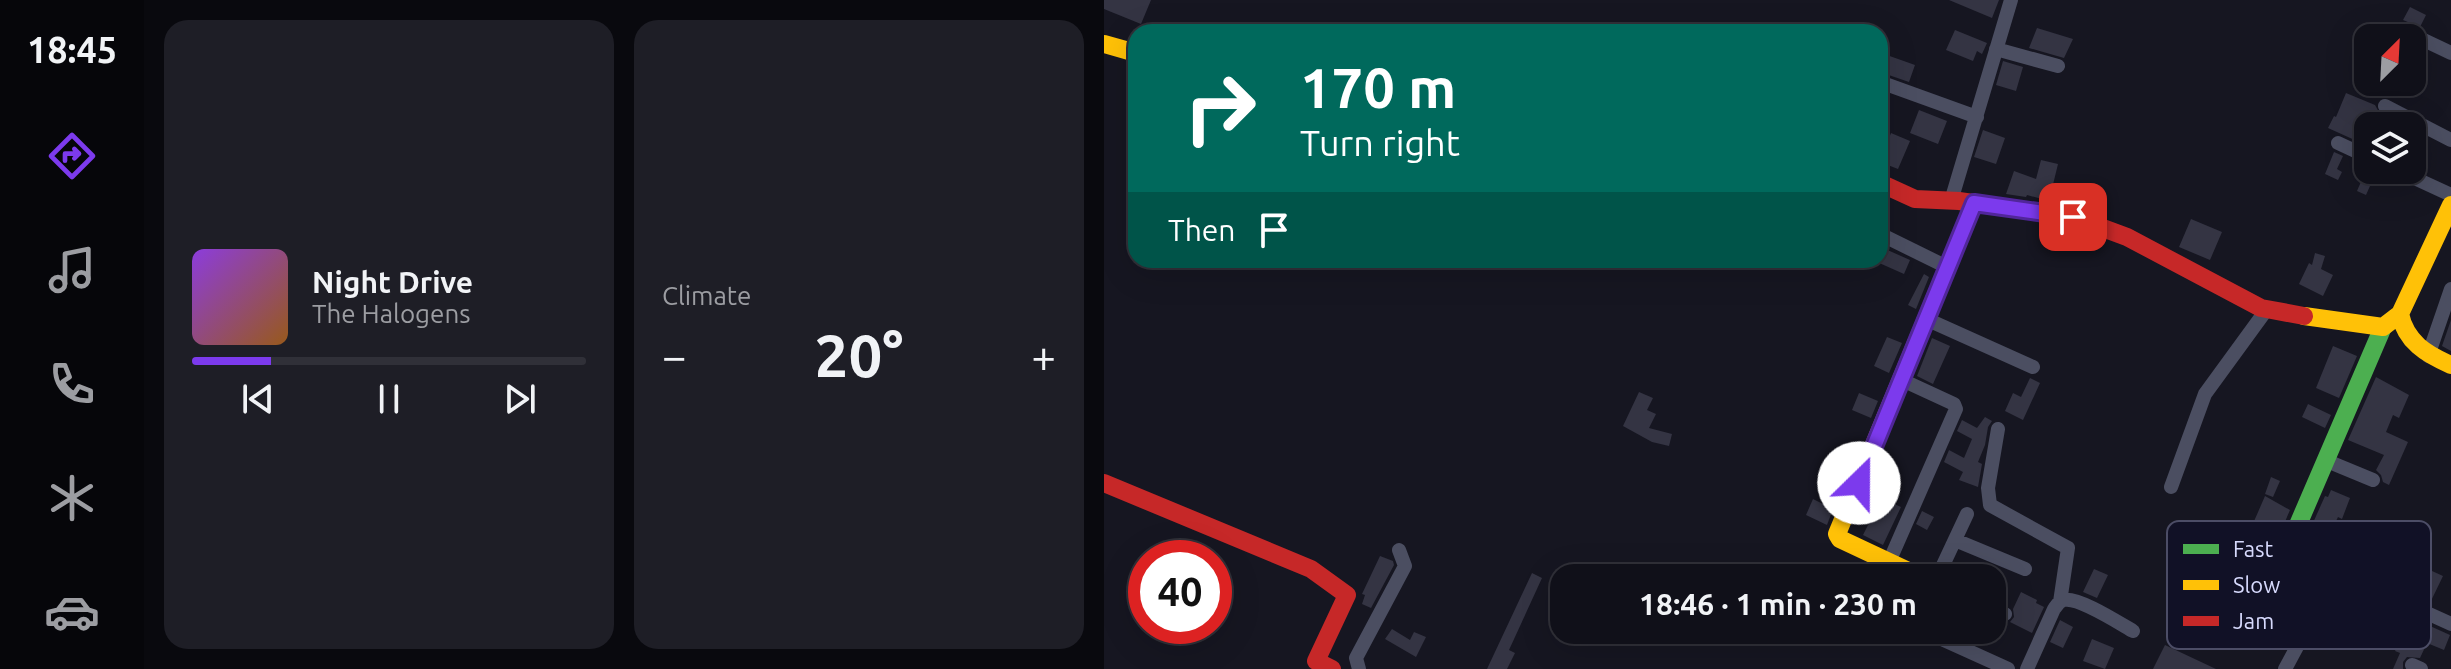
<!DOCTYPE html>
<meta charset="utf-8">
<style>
:root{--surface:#101019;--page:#1e1e26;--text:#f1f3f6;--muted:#9c9da2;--line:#303038;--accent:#7c3aed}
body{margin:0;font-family:Ubuntu,sans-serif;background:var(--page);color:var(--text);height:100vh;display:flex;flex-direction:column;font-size:30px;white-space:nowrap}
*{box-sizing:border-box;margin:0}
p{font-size:26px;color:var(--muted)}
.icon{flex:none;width:44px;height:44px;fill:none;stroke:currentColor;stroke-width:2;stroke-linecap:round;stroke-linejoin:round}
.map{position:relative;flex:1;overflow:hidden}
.drawer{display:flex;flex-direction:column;gap:20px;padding:20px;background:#09090e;width:960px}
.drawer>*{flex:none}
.banner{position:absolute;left:24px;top:24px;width:760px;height:244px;border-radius:24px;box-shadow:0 8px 32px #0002,0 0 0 2px var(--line);background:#00695c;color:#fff;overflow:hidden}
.needle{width:52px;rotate:24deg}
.controls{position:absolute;left:1250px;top:24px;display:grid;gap:16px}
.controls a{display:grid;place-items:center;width:72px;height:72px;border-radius:16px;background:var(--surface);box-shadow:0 8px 32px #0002,0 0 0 2px var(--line);font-size:40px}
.speed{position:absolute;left:24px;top:540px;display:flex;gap:16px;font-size:40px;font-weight:700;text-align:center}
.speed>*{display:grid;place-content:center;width:104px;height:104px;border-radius:50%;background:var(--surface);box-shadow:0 8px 32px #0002,0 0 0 2px var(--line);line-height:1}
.speed .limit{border:12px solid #d22;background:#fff;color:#111}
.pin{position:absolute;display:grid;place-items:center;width:68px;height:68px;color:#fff;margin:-34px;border-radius:16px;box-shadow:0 4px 12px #0006}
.me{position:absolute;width:88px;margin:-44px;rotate:23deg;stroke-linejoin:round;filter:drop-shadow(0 0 6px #0008)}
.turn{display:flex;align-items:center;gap:28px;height:168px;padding:0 40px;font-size:36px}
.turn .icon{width:104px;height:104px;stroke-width:2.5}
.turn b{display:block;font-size:56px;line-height:68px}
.then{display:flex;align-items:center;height:76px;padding:0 40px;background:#0003;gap:16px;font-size:30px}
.big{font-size:60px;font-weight:700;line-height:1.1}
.drawer .widget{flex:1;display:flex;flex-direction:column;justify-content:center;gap:12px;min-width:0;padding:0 28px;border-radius:24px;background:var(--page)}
.song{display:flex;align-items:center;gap:24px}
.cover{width:96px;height:96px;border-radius:12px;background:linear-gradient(135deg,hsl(270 70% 55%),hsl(30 70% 35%))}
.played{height:8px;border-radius:4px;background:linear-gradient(90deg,var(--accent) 20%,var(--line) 20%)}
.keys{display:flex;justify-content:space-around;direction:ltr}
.heat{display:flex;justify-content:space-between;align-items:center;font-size:44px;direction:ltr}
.drawer .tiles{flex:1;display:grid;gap:20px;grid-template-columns:repeat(2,1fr)}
.trip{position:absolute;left:446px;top:564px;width:456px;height:80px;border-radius:24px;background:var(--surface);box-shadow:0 8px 32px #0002,0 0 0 2px var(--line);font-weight:700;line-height:80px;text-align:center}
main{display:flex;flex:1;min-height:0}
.menu{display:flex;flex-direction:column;width:144px;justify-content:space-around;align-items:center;background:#06060a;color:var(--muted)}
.menu .icon{width:56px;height:56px}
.menu .on{color:var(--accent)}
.menu b{font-size:36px;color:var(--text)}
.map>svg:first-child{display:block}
.building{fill:#343443}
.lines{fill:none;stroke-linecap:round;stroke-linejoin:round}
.street{stroke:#4b4e61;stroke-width:14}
.fast{stroke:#4caf50;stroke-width:18}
.slow{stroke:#ffc107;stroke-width:18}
.jam{stroke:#c62828;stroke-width:18}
.route-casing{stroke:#51269a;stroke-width:20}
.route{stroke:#7c3aed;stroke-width:14}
.key{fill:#111126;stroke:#4c4d66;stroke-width:2}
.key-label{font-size:22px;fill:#d7dafd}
</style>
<main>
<nav class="menu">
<b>18:45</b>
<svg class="icon on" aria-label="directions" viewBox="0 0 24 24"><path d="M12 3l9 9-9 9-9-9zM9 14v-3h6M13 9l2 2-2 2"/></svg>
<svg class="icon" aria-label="music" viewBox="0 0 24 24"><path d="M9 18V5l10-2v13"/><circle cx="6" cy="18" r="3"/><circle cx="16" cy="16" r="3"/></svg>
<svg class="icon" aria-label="phone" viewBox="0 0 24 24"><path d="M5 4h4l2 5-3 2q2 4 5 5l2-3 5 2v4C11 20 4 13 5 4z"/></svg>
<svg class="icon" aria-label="climate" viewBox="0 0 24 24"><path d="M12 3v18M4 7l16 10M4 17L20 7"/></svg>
<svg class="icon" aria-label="car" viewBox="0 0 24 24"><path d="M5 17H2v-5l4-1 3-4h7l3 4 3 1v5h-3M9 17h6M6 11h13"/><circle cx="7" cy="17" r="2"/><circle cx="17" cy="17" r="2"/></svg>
</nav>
<section class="drawer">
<div class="tiles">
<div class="widget">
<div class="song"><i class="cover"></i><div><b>Night Drive</b><p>The Halogens</p></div></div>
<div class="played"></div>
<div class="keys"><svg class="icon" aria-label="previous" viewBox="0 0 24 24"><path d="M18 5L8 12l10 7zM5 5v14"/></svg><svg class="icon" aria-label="pause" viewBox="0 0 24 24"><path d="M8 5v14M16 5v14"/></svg><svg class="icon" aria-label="next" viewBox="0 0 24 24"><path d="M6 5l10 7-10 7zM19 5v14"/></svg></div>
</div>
<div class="widget"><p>Climate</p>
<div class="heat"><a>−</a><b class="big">20°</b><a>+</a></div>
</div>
</div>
</section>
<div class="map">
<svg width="1347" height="669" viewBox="0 0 1347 669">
<rect width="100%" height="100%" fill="#161621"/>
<path class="building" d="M0,0H47L37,24L0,9Z
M845,0H895L888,18Z
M1306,7L1322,15L1316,27L1299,20Z
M933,28L969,39L960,58L925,48Z
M851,30L883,43L878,54L873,51L869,61L842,50Z
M780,54L811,65L805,82L776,72Z
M899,61L919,67L912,91L892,85Z
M1242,93L1271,105L1276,114L1290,122L1287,126L1269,117L1264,126V146L1224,128L1230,116L1232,117Z
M815,110L843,121L834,144L806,133Z
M879,130L901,138L892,164L870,157Z
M787,133L806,141L794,169L776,162Z
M1230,152L1239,156L1233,169L1238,172L1234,180L1221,174Z
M937,160L954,164L945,201L923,195L922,197L902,194L910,171L932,179Z
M1262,170H1273L1262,195L1253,191Z
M1087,219L1118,232L1106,260L1075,247Z
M779,248L806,260L800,274L773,262Z
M1211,253L1221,256L1217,269L1229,275L1219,296L1195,284L1205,263L1208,265Z
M820,274L825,277L812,309L804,305Z
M1347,320V351L1338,346Z
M783,337L798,343L785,373L770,366Z
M828,338L846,346L829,384L813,376Z
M1229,346L1253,356L1235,398L1212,388Z
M1272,377L1305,395L1295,418L1289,415L1282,432L1304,442L1285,485L1279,482L1277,475L1272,470L1280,455L1244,440Z
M926,378L936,383L919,420L901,411L909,393L917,397Z
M535,392L549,398L543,410L552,414L545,428L568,434L565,446L548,442L519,426Z
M755,393L774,401L767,418L748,410Z
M1204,404L1227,415L1221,428L1198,417Z
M881,417L888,421L884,427L881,445L874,462L878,464L874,487L855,480L859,472L840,462L845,450L860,458L868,439L853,431L858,420L873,428Z
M1167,477L1176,481L1169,497L1161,494Z
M770,478L783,484L777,498L797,507L779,545L759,535L765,523L754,517Z
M1227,490L1246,498L1238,519L1234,517L1217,552L1200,543L1221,496L1224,497Z
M1161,496L1186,510L1167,554L1141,542Z
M709,499L729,509L723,525L702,515Z
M818,511L830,517L823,530L812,524Z
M276,556L289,561L290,565L267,608L258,604L261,595L258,594Z
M878,562L893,568L888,578L873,573Z
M990,569L1004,575L993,598L979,592Z
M1328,571L1339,576L1326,603L1314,598Z
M428,573L438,578L405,650L411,653L403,669H383Z
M917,592L933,600L932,603L940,607L928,633L906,622L910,617L909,609Z
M1285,612L1314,624L1315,621L1346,635L1340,650L1323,643L1316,658L1303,657L1299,662V669H1289L1296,653L1291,651L1293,647L1276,639Z
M956,620L969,627L959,648L946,642Z
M288,629L306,640L310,632L322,637L312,657L281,639Z
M988,639L1010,648L1001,669L979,661Z
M1061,645L1112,669H1049Z"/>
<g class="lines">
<path class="street" d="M1307,34L1347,53
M892,49L954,66
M776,82L873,117
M1281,106L1347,140
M1234,143L1264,157
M1293,170L1347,195
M847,201L907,0
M776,234L843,267
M822,319L929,367
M1324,356L1347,289
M894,429L884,488L886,505L964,548L956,602
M1223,461L1269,480
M1067,487L1101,394L1163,309
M851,540L921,569
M785,562L852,409L850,404L798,380
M833,578L863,514
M1292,599L1347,624
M888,608L901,614
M818,630L904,669
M1308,665L1317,669
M255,669L252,658L301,566L295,550
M923,669L950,609C954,604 955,601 960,600C975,597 1015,623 1029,631
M1181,669L1202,630"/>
<path class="fast" d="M1175,569L1279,327"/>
<path class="slow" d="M0,44L32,53
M1296,314C1302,342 1322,354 1347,365
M1200,316L1279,327L1296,314L1347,205
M819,578L736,539L733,534L870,203"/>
<path class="jam" d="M776,183L811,199L855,201L969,217L1023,237L1157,308L1200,316
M0,483L207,569L243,595L212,661L228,669"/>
</g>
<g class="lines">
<g class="route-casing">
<path id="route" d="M755,483L870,203L969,217"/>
</g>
<use href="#route" class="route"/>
</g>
<rect x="1063" y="521" width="264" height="128" rx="12" class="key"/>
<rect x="1079" y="544" width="36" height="10" fill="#4caf50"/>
<rect x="1079" y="580" width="36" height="10" fill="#ffc107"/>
<rect x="1079" y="616" width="36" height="10" fill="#c62828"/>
<g class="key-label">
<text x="1129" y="557">Fast</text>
<text x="1129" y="593">Slow</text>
<text x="1129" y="629">Jam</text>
</g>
</svg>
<div class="controls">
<a><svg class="needle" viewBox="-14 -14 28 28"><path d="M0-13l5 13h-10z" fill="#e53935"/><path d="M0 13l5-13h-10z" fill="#9c9da2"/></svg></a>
<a><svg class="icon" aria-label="layers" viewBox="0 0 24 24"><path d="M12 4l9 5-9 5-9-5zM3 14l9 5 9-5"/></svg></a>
</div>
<div class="speed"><div class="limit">40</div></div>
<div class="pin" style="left:969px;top:217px;background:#d93025"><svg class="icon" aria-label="arrive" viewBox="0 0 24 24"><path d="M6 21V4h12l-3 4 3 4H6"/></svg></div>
<svg class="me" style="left:755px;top:483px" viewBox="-20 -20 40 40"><circle r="19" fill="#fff"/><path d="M0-13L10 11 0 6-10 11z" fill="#7c3aed"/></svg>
<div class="trip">18:46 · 1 min · 230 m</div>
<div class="banner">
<div class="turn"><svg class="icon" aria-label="right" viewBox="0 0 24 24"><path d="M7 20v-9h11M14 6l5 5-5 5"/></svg><div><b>170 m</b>Turn right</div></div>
<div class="then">Then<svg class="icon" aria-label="arrive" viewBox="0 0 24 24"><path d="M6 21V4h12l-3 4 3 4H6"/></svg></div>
</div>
</div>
</main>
